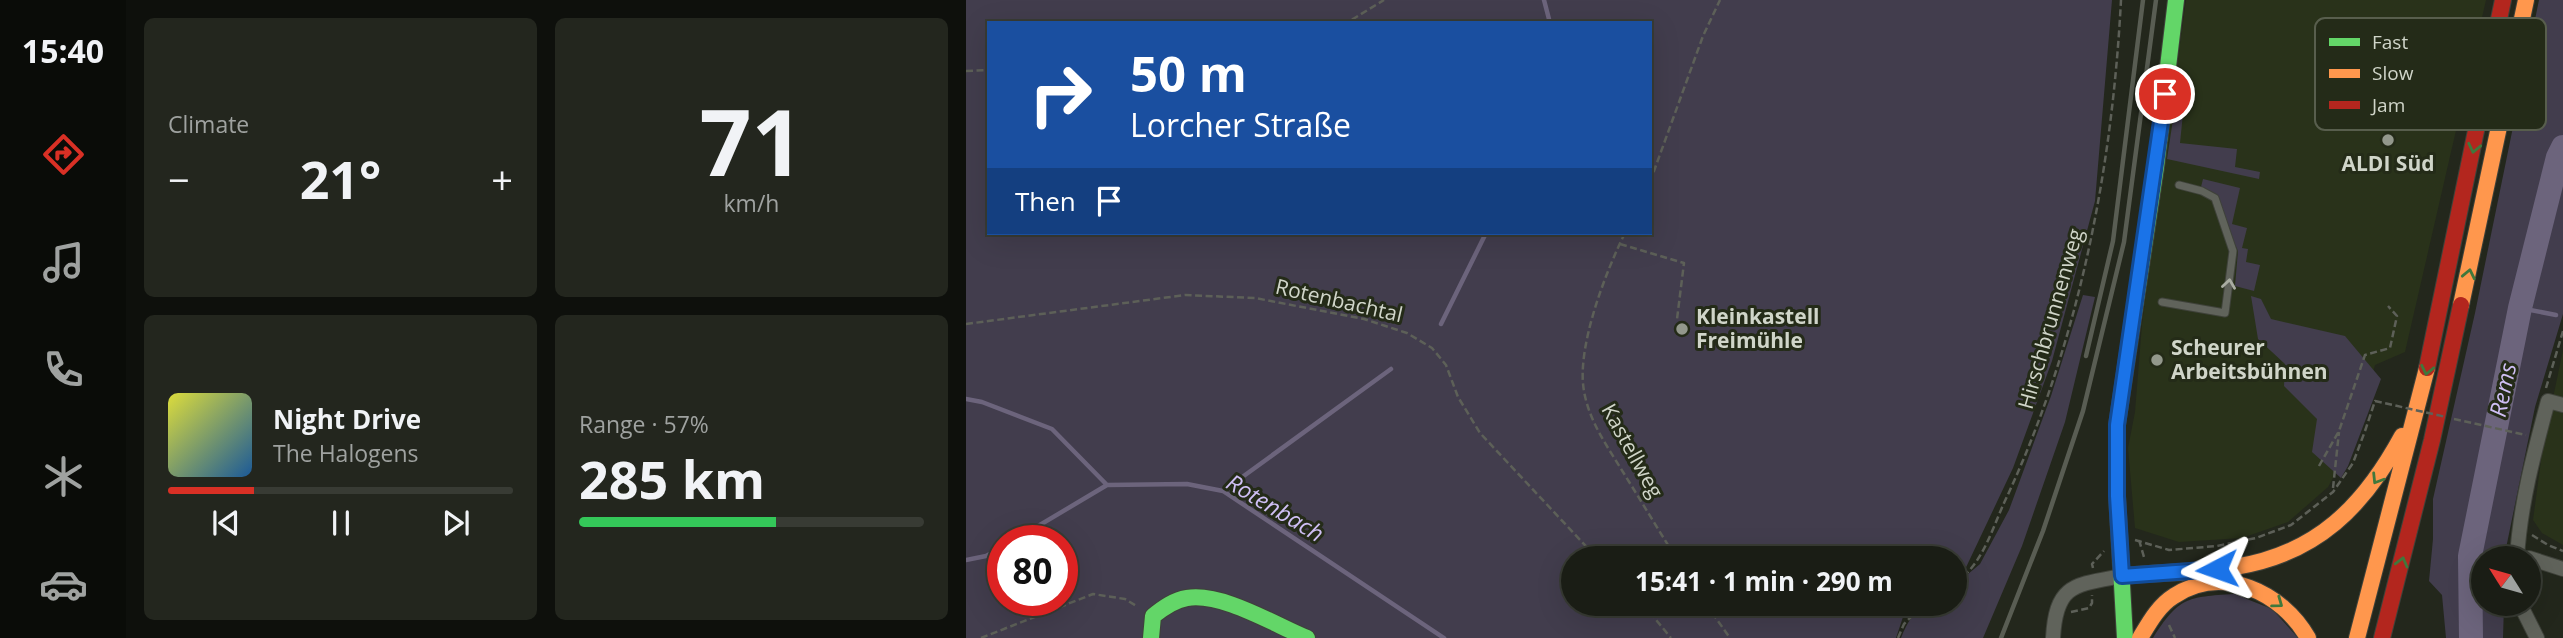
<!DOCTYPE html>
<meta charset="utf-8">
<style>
:root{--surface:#1a1d15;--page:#23261e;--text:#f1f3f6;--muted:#9fa2a0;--line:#383b34;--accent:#d93025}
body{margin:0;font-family:"Open Sans",sans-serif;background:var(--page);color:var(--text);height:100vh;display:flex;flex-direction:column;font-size:26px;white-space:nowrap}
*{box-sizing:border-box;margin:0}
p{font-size:23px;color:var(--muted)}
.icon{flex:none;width:38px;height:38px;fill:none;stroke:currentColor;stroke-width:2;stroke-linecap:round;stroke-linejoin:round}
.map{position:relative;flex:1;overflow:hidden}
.details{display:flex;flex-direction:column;gap:18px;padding:18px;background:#0e100c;width:840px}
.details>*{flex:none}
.banner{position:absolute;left:21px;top:21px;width:665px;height:214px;border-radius:0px;box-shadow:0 7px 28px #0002,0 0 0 2px var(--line);background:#1a4fa0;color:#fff;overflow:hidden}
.needle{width:46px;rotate:307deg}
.buttons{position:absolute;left:1505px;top:546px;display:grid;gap:14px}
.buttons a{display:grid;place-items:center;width:70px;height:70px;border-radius:50%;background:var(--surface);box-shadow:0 7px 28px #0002,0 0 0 2px var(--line);font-size:35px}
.speed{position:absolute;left:21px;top:525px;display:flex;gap:14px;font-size:35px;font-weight:700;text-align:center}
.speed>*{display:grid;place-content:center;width:91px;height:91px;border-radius:50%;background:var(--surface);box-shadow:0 7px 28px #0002,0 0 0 2px var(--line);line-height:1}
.speed .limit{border:10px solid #d22;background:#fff;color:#111}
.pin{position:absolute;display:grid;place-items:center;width:60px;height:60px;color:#fff;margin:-30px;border:4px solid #fff;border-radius:50%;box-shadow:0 2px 7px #0007}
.me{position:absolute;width:77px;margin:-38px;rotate:266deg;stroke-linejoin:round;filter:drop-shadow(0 0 5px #0008)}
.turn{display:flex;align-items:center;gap:24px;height:147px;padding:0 28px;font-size:32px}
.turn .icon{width:91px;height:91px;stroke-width:2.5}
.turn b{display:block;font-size:49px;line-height:60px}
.then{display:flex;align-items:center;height:66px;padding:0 28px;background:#0003;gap:14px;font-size:26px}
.big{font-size:52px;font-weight:700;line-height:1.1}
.details .card{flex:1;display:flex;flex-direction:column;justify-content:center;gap:10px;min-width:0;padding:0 24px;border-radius:10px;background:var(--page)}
.details .dial{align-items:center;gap:0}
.dial b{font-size:91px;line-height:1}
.song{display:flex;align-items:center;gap:21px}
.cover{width:84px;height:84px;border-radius:10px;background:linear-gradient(135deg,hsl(60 70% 55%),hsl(210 70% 35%))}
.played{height:7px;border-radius:4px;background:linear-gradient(90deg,var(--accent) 25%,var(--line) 25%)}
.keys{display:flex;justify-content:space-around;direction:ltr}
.heat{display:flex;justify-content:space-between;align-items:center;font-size:38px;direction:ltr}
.charge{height:10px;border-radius:5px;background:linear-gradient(90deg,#34c759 57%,var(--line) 0)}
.details .tiles{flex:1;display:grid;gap:18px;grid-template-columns:repeat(2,1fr)}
.trip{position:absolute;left:595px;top:546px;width:406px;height:70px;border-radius:35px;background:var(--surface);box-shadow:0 7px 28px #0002,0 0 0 2px var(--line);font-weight:700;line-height:70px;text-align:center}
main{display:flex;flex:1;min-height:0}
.dock{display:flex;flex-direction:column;width:126px;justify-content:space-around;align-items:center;background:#0a0c08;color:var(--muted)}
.dock .icon{width:49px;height:49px}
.dock .current{color:var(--accent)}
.dock b{font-size:32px;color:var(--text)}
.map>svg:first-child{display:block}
.built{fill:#29321a}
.green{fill:#423d4d;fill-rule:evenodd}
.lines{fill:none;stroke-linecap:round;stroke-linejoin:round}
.stream{stroke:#6c647c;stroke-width:4.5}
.river{stroke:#6c647c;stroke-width:24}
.lane-casing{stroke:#3f423a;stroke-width:9}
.street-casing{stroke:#3f423a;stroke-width:16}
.fast-casing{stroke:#3f423a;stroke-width:18}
.slow-casing{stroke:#3f423a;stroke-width:18}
.jam-casing{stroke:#3f423a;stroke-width:18}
.path{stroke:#5d6058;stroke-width:2.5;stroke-dasharray:7 3.5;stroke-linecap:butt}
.lane{stroke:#60635b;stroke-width:7}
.street{stroke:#60635b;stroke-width:14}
.fast{stroke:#63d668;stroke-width:16}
.slow{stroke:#ff974d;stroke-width:16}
.jam{stroke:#b3261e;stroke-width:16}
.rail{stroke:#595d53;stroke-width:4.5}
.path-bridge{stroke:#5d6058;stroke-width:2.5;stroke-dasharray:7 3.5;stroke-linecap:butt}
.oneway{stroke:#40783c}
.oneway2{stroke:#a9ada2}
.route-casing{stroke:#114b97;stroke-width:18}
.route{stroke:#1a73e8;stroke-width:12}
.poi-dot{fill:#93988c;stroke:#242b18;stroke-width:2.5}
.labels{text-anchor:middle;stroke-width:6;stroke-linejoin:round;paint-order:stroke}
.poi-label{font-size:21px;font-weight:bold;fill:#d0d5c9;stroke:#242b18;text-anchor:start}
.street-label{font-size:21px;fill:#d0d5c9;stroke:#242b18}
.water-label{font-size:23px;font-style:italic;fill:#cfbff4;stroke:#242b18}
.key{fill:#242b18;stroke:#585e4d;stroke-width:2}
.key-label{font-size:19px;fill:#d0d5c9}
</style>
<main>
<nav class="dock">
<b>15:40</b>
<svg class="icon current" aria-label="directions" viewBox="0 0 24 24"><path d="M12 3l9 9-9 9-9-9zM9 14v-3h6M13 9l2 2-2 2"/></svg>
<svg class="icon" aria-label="music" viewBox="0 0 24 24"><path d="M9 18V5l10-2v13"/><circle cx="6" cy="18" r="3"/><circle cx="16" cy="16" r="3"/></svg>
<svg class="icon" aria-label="phone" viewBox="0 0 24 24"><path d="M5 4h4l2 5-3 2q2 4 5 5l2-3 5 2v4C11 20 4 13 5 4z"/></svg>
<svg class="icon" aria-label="climate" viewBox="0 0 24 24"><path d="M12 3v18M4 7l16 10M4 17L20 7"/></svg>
<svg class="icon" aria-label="car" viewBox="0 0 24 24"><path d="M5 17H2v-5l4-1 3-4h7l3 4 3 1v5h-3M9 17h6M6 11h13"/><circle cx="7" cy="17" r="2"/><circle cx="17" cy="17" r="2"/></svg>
</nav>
<section class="details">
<div class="tiles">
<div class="card"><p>Climate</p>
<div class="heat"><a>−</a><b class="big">21°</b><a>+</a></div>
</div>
<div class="card dial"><b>71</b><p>km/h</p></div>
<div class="card">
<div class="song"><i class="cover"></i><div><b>Night Drive</b><p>The Halogens</p></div></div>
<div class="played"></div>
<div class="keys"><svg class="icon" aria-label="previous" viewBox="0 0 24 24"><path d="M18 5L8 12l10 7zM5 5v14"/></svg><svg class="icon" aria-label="pause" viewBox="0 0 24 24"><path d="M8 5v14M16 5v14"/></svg><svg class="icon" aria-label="next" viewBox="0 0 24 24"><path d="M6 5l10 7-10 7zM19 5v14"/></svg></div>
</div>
<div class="card"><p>Range · 57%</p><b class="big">285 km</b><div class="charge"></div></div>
</div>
</section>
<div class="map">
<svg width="1597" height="638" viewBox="0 0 1597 638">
<rect width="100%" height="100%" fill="#23271c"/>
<path class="built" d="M1220,0H1520L1439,352L1409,365L1387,442L1362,487L1322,522L1276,538L1213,542L1169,528L1162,448L1169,412L1176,324Z
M1597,350V545L1576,533L1567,520L1577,446Z"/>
<path class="green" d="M0,0H1146L1129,201L1086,361L1047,468L995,578L989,582V558H607V604H956L937,617L930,638H0ZM23,23H684V233H23ZM37,541H96V600H37Z
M1573,0H1597V314L1569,407L1538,558H1517V604H1538L1537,638H1480L1476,595L1463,581L1467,539V499L1509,313Z
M1211,93L1219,94L1214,143L1271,149L1269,167L1294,172L1293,179L1201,159Z
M1237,179L1274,188L1266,224L1281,228L1276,248L1282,249L1280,262L1294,265L1288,291L1269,286L1272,251L1258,220L1251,196L1235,187Z
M1117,295L1129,297L1099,422L1056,546L1017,638H935C948,606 957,604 989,604V585L1014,564L1043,510L1085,396Z
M1285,296L1295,299L1305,319L1379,336L1415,379L1382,466L1375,478L1346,452L1351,419L1318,386L1319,364L1292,339Z
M1268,594L1306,609L1332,638H1187C1213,597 1221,597 1268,594Z"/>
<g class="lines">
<path class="stream" d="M578,0L584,23
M1554,308L1590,315
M475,324L520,233
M0,399L16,402L86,429L141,485L221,484L257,491L478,638
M257,491L425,369
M47,541L141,485
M0,560L20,556L37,547"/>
<path class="river" d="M1505,638L1504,556L1554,308L1592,157L1597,147"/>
<g class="lane-casing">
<path id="lane" d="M1196,302L1259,313L1267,251L1249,198L1236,191L1213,185"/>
</g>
<g class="street-casing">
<path id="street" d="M1551,558C1554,505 1568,453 1582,401L1597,405
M1563,558L1597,569
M1554,604L1571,638
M1087,638C1090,584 1108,585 1156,576"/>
</g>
<g class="fast-casing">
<path id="fast" d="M185,638L187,616C197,608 208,600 221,598C256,592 309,625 341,638
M1159,638L1151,496V425L1190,167L1210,0"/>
</g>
<g class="slow-casing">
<path id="slow" d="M1495,305L1560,0
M1156,576C1194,572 1232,573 1269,567C1351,554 1398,506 1436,436
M1174,638C1183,623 1192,606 1208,596C1256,564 1316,592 1342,638
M1391,638L1461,368"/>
</g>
<g class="jam-casing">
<path id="jam" d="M1461,368L1537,0
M1416,638L1466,440L1495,305"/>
</g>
<path class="path" d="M376,23L387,19L418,0
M0,71L23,70
M684,182L737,36L754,0
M659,233C640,271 610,348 618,391C623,421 641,446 657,472C675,501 692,529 710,558
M654,244L718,263L711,319
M0,324L219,295L289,298L398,319L441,333L466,348L480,365L492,397L514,433L631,558
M1580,388L1597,331
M1488,419L1560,435
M1353,466L1373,431L1399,355L1424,348L1431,316L1422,306
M1367,488L1373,432
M1566,535L1582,545L1597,551
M1169,540L1203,550L1251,546L1290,538L1325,525L1367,492L1387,463L1399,431
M1173,540L1178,557
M1127,568L1126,564L1138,551
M989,583C1016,565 1025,532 1038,503C1112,346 1146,173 1155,0
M677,604L705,638
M740,604L764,638
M1105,612L1123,608L1126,603V595
M1203,625L1209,638
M15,638L127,594L159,599L172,607
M932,638L938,624L958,604"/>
<use href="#lane" class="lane"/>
<use href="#street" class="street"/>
<use href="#fast" class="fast"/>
<use href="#slow" class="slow"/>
<use href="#jam" class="jam"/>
<path class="rail" d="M1120,356L1147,241L1177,0
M1035,638L1077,531L1117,411L1158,242L1190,0"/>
<path class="path-bridge" d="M1399,431L1409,401L1480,417"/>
</g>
<defs><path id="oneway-chevron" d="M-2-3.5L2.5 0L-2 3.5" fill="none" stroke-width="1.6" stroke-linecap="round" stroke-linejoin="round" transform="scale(1.75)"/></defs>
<g class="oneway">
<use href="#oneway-chevron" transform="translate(1508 148) rotate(102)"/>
<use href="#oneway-chevron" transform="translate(1503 274) rotate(-78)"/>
<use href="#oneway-chevron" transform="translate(1461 370) rotate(102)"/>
<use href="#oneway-chevron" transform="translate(1411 479) rotate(122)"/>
<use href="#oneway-chevron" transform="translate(1436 562) rotate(-75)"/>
<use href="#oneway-chevron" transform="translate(1312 603) rotate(36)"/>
</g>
<use class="oneway2" href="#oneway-chevron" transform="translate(1263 284) rotate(-82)"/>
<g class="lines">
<g class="route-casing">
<path id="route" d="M1199,94L1151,425V496L1156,576L1251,569"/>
</g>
<use href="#route" class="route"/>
</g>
<g class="poi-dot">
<circle cx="1422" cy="140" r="7"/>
<circle cx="716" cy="329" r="7"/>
<circle cx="1191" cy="360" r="7"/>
</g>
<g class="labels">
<g class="poi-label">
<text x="1422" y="171" text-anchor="middle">ALDI Süd</text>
<text x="730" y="324">Kleinkastell<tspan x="730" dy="24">Freimühle</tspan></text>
<text x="1205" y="355">Scheurer<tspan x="1205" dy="24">Arbeitsbühnen</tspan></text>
</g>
<g class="street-label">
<text transform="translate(373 301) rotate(13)" y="7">Rotenbachtal</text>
<text transform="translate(1085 319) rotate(-74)" y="7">Hirschbrunnenweg</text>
<text transform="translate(666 451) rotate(61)" y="7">Kastellweg</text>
</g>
<g class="water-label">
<text transform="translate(1537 390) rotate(-78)" y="8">Rems</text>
<text transform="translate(309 508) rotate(31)" y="8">Rotenbach</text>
</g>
</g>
<rect x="1349" y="18" width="231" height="112" rx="10" class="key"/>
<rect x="1363" y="38" width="31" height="8" fill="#63d668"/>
<rect x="1363" y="69" width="31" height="9" fill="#ff974d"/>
<rect x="1363" y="101" width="31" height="8" fill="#b3261e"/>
<g class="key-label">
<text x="1406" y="49">Fast</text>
<text x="1406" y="80">Slow</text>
<text x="1406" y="112">Jam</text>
</g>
</svg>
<div class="buttons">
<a><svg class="needle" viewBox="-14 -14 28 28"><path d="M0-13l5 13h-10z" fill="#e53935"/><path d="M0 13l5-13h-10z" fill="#9fa2a0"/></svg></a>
</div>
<div class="speed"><div class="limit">80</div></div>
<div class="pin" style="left:1199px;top:94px;background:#d93025"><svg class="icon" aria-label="arrive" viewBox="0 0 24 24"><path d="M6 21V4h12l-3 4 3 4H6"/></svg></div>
<svg class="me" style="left:1251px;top:569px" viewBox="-20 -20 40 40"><path d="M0-17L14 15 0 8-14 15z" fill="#1a73e8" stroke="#fff" stroke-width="4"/></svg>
<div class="trip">15:41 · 1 min · 290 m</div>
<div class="banner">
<div class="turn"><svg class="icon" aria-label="right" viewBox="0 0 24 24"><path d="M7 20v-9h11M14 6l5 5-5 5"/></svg><div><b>50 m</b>Lorcher Straße</div></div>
<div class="then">Then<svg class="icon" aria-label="arrive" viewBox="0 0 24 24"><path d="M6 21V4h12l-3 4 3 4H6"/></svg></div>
</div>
</div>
</main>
